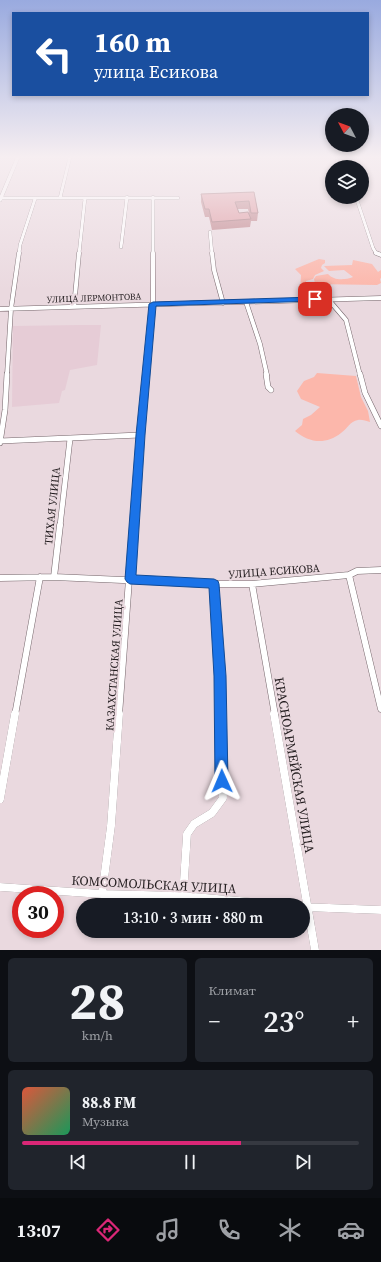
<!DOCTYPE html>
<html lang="ru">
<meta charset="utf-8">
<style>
:root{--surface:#171b24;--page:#20242c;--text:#f1f3f6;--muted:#9ea1a6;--line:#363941;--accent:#db2777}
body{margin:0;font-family:"Source Serif 4",serif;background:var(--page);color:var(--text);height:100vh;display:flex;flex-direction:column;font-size:15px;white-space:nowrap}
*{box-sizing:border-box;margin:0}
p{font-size:13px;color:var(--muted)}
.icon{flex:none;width:22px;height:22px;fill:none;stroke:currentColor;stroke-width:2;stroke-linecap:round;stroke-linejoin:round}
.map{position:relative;height:950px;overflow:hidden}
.sheet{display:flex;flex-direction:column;gap:8px;padding:8px;background:#0d0f14;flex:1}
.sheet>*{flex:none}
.hud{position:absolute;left:12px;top:12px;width:357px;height:84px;border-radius:0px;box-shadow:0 2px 6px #0003;background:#1a4fa0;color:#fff;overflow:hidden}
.needle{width:26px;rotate:311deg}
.buttons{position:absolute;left:325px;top:108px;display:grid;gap:8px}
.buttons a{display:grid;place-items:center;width:44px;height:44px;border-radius:50%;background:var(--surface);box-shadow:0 2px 6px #0003;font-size:20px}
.speed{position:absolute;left:12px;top:886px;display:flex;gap:8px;font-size:20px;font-weight:700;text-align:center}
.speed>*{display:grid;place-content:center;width:52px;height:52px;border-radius:50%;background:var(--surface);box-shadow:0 2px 6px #0003;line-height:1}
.speed .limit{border:6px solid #d22;background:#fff;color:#111}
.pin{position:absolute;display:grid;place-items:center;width:34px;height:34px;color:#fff;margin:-17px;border-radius:8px;box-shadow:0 2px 6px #0006}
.me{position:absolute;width:44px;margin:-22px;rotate:359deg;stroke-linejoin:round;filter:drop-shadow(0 0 3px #0008)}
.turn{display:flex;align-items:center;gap:14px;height:84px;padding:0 16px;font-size:18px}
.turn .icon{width:52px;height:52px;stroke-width:2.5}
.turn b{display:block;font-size:28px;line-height:34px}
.big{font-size:30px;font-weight:600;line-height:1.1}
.sheet .card{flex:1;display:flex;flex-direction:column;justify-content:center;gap:6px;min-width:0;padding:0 14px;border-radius:6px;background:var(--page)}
.sheet .dial{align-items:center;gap:0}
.dial b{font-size:52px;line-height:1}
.song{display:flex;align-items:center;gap:12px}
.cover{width:48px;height:48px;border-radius:6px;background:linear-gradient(135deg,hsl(10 70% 55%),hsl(150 70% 35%))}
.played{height:4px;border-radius:2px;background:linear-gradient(90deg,var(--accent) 65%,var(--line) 65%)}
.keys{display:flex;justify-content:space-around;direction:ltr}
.heat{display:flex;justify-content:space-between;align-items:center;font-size:22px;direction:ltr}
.sheet .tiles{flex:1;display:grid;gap:8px;grid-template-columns:1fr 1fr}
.card:last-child{grid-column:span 2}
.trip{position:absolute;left:76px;top:898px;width:234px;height:40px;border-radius:20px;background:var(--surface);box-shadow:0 2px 6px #0003;font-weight:600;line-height:40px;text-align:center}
.menu{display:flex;height:64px;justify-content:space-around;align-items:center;background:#090b0e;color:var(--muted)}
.menu .icon{width:28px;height:28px}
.menu .active{color:var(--accent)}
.menu b{font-size:18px;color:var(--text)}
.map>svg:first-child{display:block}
.built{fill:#e6ccd6}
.green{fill:#fcb7ab}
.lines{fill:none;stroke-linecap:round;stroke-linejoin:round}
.minor-far4-casing{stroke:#74656a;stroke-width:3.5}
.minor-far3-casing{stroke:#74656a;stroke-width:5}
.minor-far2-casing{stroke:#74656a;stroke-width:6}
.minor-far1-casing{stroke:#74656a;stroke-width:7}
.minor-casing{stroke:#74656a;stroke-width:8}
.tertiary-casing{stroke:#74656a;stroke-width:4}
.minor-far4{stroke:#fff;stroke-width:3}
.minor-far3{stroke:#fff;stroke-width:4}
.minor-far2{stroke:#fff;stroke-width:5}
.minor-far1{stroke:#fff;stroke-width:6}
.minor{stroke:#fff;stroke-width:8}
.tertiary{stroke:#fff;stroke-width:3.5}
.wall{fill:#be8188;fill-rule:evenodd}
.building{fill:#dd969e;stroke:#9b696f}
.route{fill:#1a73e8;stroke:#114b97}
.labels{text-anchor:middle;stroke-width:4;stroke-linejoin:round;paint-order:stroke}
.far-street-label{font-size:9px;fill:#241e20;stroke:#ead9df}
.street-label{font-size:11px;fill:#241e20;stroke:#ead9df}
.near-street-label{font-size:13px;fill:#241e20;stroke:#ead9df}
</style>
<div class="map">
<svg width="381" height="950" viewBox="0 0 381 950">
<rect width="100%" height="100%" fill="#ead9df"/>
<path class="built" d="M79,325H101L97,365L70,370L65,390L62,391L59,403L12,407L13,326Z"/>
<path class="green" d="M319,259L325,260V263L322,265L321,268L324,271L315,275L313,279L306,281L307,297H298L300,294L301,275L295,269Z
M353,260L372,264L378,272L381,270V278L380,279L381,283L377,285L315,284L314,279L316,276L328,274C334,281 345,280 353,277L344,270L329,271L324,266L352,265Z
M317,373L356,376L361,397L368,411L370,422C366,421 361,419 358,420C350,421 347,429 341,433C326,445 309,443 295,431L302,425L303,419L311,415L320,407L301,399L297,391L304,381L314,377Z"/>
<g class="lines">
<g class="minor-far4-casing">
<path id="minor-far4" d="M337,157V164L340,167
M153,197V254
M356,197L373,248L376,253L379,254
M0,198H178
M60,198L70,157
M210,232L212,254
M121,247L127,197
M19,254L20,245L35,199
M79,254L85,198"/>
</g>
<g class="minor-far3-casing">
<path id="minor-far3" d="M212,253L214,270L223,303
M376,253L381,255
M328,299L346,320L360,375
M246,302L260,344L267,375
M74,307L79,253
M0,309L381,298
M7,375L11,309L19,253
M146,375L153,304V253"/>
</g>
<g class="minor-far2-casing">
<path id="minor-far2" d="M266,374L268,387L271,390
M360,374L365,393L381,426
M0,441L140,435
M0,443L5,410L7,374
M60,526L70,439
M133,526L146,374"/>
</g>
<g class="minor-far1-casing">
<path id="minor-far1" d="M349,575L381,709
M54,577L60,525
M0,578L54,577L214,584H252L349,575L357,571L381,570
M214,584L221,715
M252,584L275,715
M15,715L40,577
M119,715L133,525"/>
</g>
<g class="minor-casing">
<path id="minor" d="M274,714L315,950
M0,799L15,714
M0,887L102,894L183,896L282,905
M102,894L111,826L119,714
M183,896L187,834L194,824L212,813L223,798L221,714
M303,907L381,910"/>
</g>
<g class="tertiary-casing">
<path id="tertiary" d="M0,200L18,157"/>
</g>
<use href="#minor-far4" class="minor-far4"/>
<use href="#minor-far3" class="minor-far3"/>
<use href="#minor-far2" class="minor-far2"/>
<use href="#minor-far1" class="minor-far1"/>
<use href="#minor" class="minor"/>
<use href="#tertiary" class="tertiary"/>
</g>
<path class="wall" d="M254,192L258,213L257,221H251L250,227L212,230L209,217H205L201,202V194ZM237,209H248L249,213H239Z"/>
<path class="building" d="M254,192L258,213H251L249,201L235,202L239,213L248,212L251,219L212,222L209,209H205L201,194Z"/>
<linearGradient id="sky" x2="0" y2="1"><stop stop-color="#99aadf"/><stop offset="0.54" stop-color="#f6eef1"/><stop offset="1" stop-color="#f6eef1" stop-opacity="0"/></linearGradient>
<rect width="381" height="290" fill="url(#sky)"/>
<path class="route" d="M315,297L317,298V301L156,306L145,435L136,575L214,579L218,581L219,584L226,676L228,781L226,786L222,788L217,786L215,781L214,676L209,588L130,584L127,582L125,579L136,435L149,304L153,302Z"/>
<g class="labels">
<g class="far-street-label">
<text transform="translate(94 298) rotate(-2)" y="3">УЛИЦА ЛЕРМОНТОВА</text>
</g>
<g class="street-label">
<text transform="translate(52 506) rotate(-84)" y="4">ТИХАЯ УЛИЦА</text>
<text transform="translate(274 571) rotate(-4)" y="4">УЛИЦА ЕСИКОВА</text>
<text transform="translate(114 665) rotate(-86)" y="4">КАЗАХСТАНСКАЯ УЛИЦА</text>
</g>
<g class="near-street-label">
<text transform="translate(295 765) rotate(80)" y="5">КРАСНОАРМЕЙСКАЯ УЛИЦА</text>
<text transform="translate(154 884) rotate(3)" y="5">КОМСОМОЛЬСКАЯ УЛИЦА</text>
</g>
</g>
</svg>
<div class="buttons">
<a><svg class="needle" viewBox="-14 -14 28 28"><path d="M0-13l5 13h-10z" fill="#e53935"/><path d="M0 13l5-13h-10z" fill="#9ea1a6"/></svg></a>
<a><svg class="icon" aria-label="layers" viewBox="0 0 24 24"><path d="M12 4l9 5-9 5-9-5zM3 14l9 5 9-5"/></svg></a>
</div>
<div class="speed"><div class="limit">30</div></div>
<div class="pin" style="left:315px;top:299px;background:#d93025"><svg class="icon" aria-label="arrive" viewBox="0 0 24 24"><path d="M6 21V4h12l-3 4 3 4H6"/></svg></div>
<svg class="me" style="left:222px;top:781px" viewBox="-20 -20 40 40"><path d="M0-17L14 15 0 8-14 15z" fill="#1a73e8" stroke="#fff" stroke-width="4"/></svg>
<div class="trip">13:10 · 3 мин · 880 m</div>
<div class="hud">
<div class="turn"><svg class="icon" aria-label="left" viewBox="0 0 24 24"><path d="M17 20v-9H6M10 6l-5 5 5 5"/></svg><div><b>160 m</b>улица Есикова</div></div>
</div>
</div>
<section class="sheet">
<div class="tiles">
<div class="card dial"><b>28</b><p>km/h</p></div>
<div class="card"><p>Климат</p>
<div class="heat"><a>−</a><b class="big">23°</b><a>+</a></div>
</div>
<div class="card">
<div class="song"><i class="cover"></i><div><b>88.8 FM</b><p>Музыка</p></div></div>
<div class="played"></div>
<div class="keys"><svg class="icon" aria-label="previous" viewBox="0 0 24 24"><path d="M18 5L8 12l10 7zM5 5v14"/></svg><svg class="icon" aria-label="pause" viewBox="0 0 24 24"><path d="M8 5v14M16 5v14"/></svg><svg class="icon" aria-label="next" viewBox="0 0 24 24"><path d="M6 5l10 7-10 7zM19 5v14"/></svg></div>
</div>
</div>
</section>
<nav class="menu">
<b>13:07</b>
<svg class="icon active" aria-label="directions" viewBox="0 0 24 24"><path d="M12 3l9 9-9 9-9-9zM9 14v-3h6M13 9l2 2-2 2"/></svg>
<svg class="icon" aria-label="music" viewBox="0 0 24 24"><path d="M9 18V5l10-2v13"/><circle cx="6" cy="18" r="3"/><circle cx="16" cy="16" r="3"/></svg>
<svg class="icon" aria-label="phone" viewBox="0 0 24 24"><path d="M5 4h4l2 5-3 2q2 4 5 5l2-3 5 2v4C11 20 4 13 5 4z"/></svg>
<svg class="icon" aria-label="climate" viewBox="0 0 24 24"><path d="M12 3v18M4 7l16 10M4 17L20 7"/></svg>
<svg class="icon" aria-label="car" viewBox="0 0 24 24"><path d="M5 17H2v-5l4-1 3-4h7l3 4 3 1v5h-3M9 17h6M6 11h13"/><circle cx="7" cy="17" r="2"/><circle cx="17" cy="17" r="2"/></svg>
</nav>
